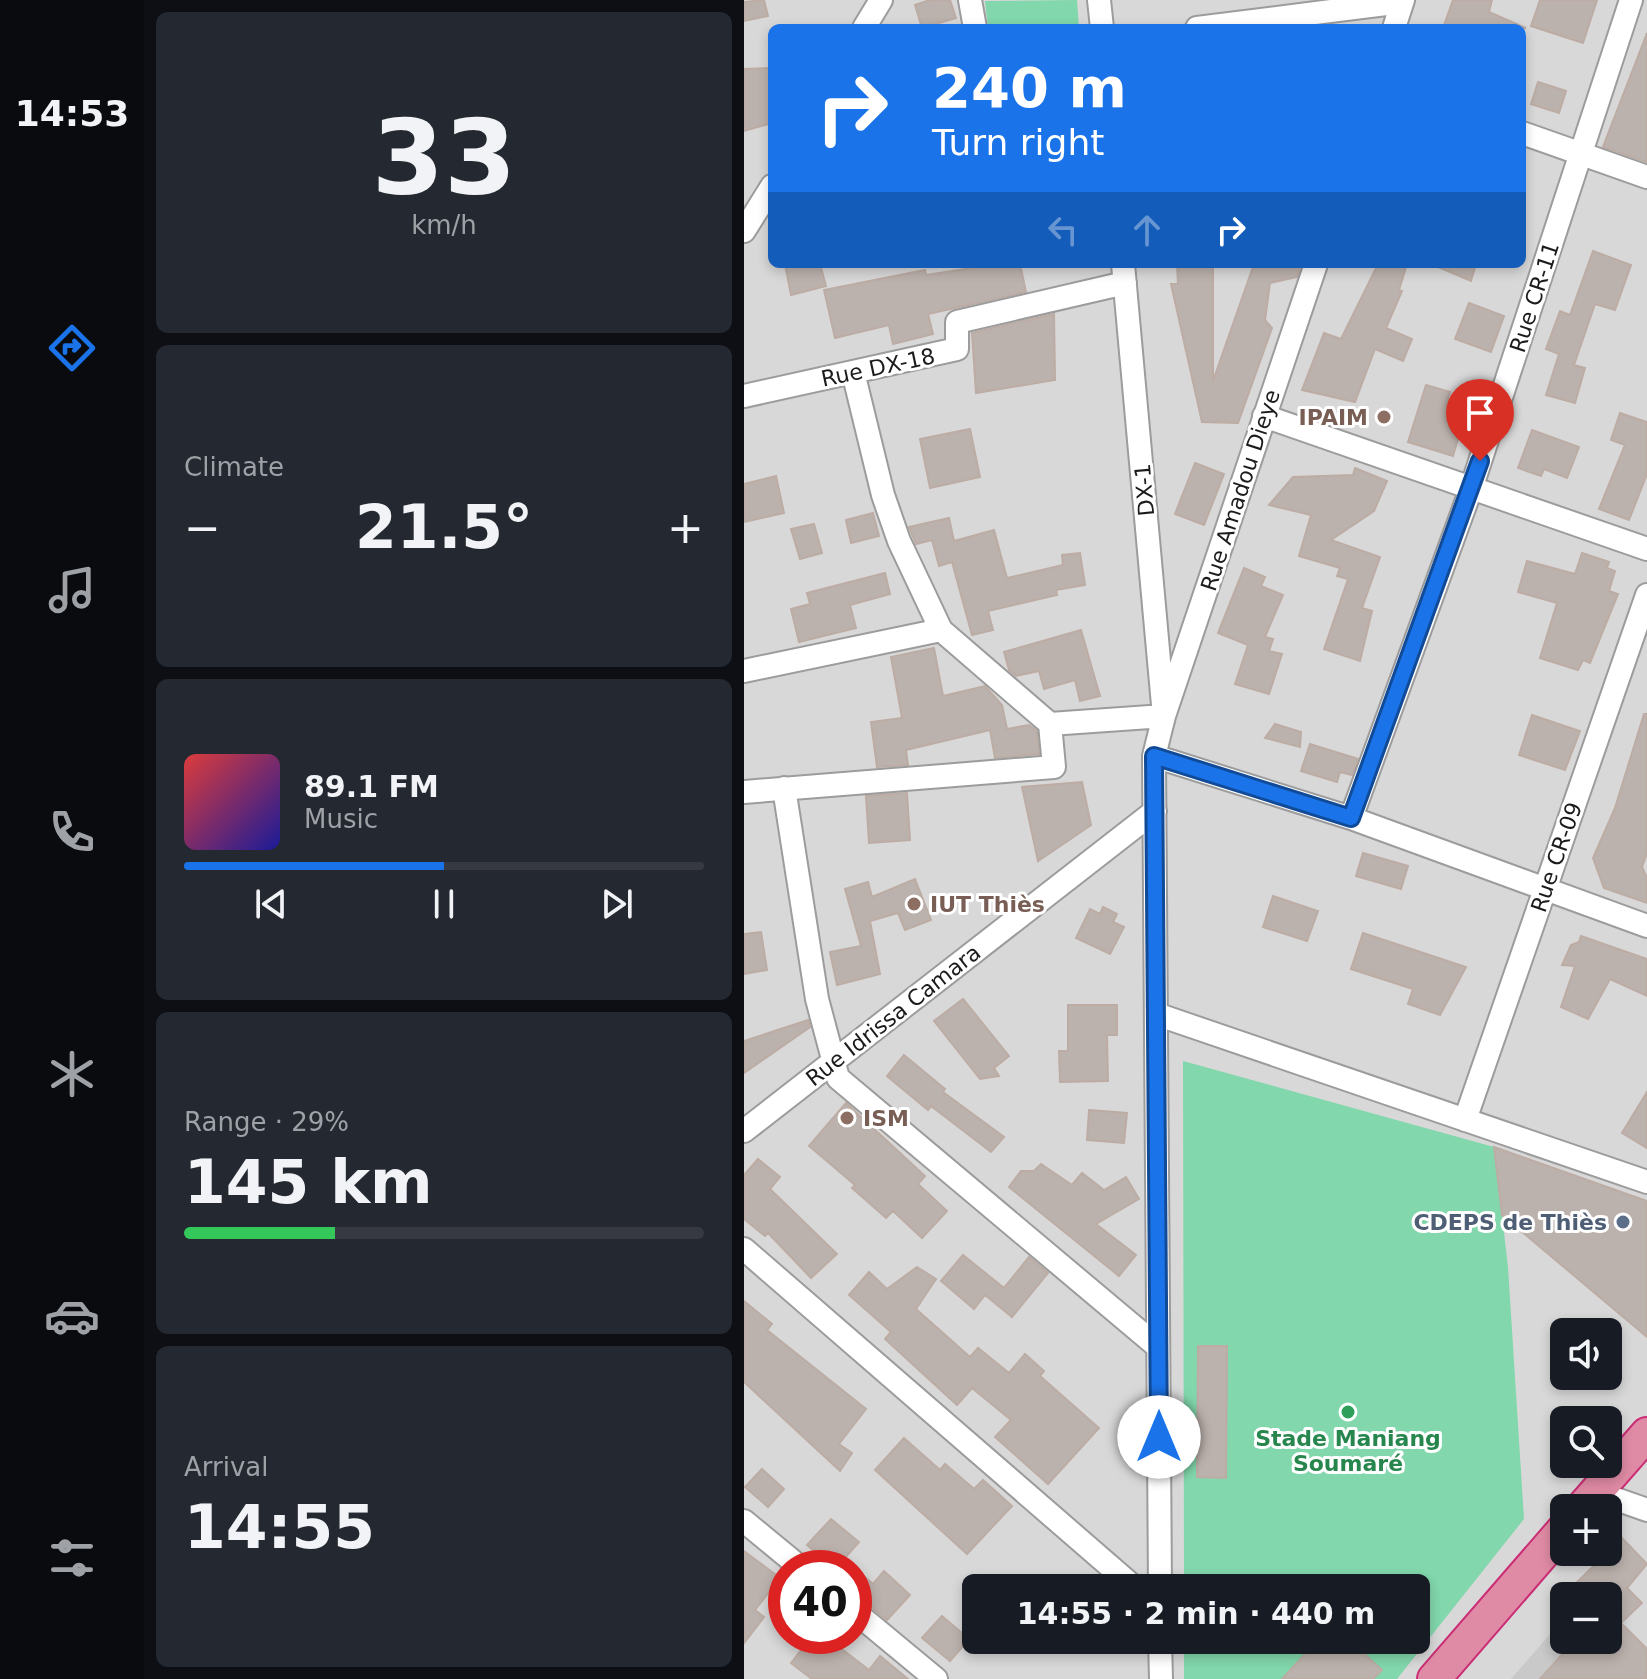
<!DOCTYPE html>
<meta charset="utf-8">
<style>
:root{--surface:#171b24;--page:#242831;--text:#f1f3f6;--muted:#9ea1a6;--line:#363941;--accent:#1a73e8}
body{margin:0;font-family:"DejaVu Sans",sans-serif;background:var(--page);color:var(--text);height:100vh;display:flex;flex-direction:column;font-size:30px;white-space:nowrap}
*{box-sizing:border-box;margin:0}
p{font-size:26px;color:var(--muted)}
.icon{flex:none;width:44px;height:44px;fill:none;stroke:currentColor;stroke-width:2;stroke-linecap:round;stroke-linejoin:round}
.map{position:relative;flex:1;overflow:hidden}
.sheet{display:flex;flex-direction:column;gap:12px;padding:12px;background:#0d0f14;width:600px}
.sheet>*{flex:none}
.guide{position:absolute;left:24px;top:24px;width:758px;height:244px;border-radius:12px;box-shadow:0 4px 12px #0003;background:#1a73e8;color:#fff;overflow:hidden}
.buttons{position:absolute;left:806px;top:1318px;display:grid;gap:16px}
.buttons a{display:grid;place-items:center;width:72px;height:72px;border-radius:12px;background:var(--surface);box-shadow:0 4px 12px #0003;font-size:40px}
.speed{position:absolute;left:24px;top:1550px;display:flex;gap:16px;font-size:40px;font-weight:700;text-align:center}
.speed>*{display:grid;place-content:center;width:104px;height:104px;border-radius:50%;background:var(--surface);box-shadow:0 4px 12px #0003;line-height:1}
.speed .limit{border:12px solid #d22;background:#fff;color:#111}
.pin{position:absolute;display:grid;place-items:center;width:68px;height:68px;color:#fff;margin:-82px -34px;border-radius:50% 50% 50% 0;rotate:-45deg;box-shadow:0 0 8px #0007}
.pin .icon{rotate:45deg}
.me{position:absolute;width:88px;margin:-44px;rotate:0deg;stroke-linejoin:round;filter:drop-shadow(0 0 6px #0008)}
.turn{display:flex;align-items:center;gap:28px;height:168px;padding:0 32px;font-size:36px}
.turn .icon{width:104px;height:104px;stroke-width:2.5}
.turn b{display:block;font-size:56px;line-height:68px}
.lanes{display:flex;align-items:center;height:76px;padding:0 32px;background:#0003;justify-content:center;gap:40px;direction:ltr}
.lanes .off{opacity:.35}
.big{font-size:60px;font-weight:700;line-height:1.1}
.sheet .card{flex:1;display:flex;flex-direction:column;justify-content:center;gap:12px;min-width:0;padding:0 28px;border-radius:12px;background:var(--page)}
.sheet .dial{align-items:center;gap:0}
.dial b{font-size:104px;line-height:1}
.song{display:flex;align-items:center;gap:24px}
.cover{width:96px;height:96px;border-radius:12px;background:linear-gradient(135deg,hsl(0 70% 55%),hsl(240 70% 35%))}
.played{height:8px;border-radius:4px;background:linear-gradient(90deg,var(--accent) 50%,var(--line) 50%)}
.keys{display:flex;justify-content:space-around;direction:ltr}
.heat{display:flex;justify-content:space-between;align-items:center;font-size:44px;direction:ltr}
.charge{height:12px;border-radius:6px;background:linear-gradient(90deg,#34c759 29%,var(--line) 0)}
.trip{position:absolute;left:218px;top:1574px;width:468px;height:80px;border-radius:12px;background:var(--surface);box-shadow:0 4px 12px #0003;font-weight:700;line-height:80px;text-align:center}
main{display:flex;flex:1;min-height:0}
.tabs{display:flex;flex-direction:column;width:144px;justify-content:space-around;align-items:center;background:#090b0e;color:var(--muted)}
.tabs .icon{width:56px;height:56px}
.tabs .active{color:var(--accent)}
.tabs b{font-size:36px;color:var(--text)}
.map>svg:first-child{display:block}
.residential{fill:#d9d8d8;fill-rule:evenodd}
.religious{fill:#c9c9c9}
.pitch{fill:#82d7ac}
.building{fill:#bcb2ad;stroke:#bcaca4;stroke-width:2}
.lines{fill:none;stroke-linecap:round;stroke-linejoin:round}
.minor-casing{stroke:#9c9c9c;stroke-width:26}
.highway-casing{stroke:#ca2d76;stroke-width:36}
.minor{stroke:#fff;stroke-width:22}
.highway{stroke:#e08ba5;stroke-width:32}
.route-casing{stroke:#114b97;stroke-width:20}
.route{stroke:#1a73e8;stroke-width:14}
.education-dot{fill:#8d6e63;stroke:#fff;stroke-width:3}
.service-dot{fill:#5c6f8a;stroke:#fff;stroke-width:3}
.leisure-dot{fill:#2e9e5b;stroke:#fff;stroke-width:3}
.labels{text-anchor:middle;stroke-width:6;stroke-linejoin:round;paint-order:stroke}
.street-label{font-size:22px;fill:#1b1b1b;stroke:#fff}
.education-label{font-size:22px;font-weight:bold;fill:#785e54;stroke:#fff;text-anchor:start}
.service-label{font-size:22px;font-weight:bold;fill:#4e5e75;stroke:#fff;text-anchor:end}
.leisure-label{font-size:22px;font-weight:bold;fill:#27864d;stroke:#fff}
</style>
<main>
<nav class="tabs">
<b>14:53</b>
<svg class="icon active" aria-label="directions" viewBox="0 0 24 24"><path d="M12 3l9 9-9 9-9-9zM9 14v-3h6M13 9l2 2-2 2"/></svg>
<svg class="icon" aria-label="music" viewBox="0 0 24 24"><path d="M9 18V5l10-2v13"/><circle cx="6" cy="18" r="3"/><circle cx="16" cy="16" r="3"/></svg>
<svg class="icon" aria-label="phone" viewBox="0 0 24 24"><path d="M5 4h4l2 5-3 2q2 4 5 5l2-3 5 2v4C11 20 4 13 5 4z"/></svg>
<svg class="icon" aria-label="climate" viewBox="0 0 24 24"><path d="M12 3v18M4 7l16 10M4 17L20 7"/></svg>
<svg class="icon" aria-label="car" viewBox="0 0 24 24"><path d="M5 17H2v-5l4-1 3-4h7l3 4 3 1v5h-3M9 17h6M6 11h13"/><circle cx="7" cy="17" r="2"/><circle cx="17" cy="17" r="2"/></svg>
<svg class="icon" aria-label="filters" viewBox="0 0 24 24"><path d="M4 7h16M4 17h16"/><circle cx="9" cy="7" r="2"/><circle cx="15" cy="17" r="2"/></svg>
</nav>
<section class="sheet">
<div class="card dial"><b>33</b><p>km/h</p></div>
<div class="card"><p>Climate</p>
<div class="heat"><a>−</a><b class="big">21.5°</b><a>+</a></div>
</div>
<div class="card">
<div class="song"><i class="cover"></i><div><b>89.1 FM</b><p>Music</p></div></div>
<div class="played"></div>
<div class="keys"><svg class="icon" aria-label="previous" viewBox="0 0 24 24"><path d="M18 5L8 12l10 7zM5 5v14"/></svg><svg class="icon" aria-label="pause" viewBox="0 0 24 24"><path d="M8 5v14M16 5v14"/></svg><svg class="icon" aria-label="next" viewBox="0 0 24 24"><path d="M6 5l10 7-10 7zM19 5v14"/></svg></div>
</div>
<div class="card"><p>Range · 29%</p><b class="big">145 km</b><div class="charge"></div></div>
<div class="card"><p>Arrival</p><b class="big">14:55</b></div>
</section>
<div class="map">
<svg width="903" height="1679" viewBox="0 0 903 1679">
<rect width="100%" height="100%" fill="#ece7e0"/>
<path class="residential" d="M0,0H903V1679H0ZM28,28H778V264H28ZM820,1332H864V1376H820ZM820,1420H864V1464H820ZM820,1508H864V1552H820ZM42,1568H110V1636H42ZM232,1588H672V1640H232ZM820,1596H864V1640H820Z"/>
<path class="religious" d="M820,1618V1640H850L895,1679H767Z"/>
<path class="pitch" d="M333,0L335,28H244L241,1Z
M439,1061L750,1147L764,1267L780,1519L653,1679H440V1640H672V1588H440Z"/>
<path class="building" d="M20,0L24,16L0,21V2Z
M186,0H206L212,18L178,28L171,5Z
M709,0H748L745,12L782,28H699Z
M796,0H853L839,43L787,26Z
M903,33V162L859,147Z
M28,68V123L0,131V69Z
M794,82L822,91L815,113L787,104Z
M849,251L887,265L871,310L851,304L830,365L841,368L831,403L802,395L815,354L802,349L816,311L826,315Z
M41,264H76L82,286L47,295Z
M254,264H276L282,292L184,314L189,334L149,344L145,325L91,338L80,290L181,270L182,275Z
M433,264H469V381L510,264H557L553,277L526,283L521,320L528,328L494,423L458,422L427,284H434Z
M634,264H663L655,290L658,291L642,328L668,339L659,361L631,349L611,402L558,390L580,333L597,339Z
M687,264H732L727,281Z
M725,303L760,316L747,352L711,339Z
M310,314L311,380L232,393L228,333Z
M682,385L706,392L702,405L722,411L709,456L664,442Z
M876,413L903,422V474L885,520L855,509L881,445L867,440Z
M226,429L236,477L186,488L176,439Z
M788,430L835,447L823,478L800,469L797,476L774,468Z
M451,463L480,474L460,525L431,514Z
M611,468L643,481L630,511L587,540L636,557L618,608L628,611L616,661L580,649L604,579L593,576L596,568L555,556L567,515L525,505L549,477L609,475Z
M32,476L40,513L0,522V484Z
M129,513L135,536L107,543L102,520Z
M205,518L210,541L250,530L263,578L319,565L318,555L336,553L341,585L312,590L313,595L244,611L249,630L228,635L208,562L195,566L188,540L172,544L165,527Z
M70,524L78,553L56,559L47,529Z
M838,553L865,562L863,568L871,571L865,591L874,594L846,663L839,660L834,670L796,658L813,603L774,592L783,561L831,574Z
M500,568L521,577L517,586L539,595L521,637L529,639L525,651L538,654L525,694L491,684L504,645L474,633Z
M141,573L146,594L106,605L112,628L55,642L47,609L66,604L63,593Z
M337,630L356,696L336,701L331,680L300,689L295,671L272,676L265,670L260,652Z
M190,648L199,696L241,686L258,705L263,729L285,725L293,731L295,754L251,758L246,730L162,750L164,765L133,767L127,722L158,718L147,657Z
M900,714H903V853L898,867L903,878V903L860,888L849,858L871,808Z
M788,715L836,731L821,770L775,755Z
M531,724L557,732L556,747L521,738Z
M566,744L614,759L608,775L596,772L593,782L557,771Z
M338,782L347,825L294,861L278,787Z
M163,793L166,840L125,843L122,796Z
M619,853L664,866L657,889L612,876Z
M171,879L187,920L161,930L154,913L126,921L136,974L93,985L86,952L117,946L101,889L124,882L128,897Z
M529,896L574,911L563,941L519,927Z
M359,907L373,914L369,922L380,927L366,954L332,938L346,909L356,914Z
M17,932L23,970L0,974V934Z
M619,933L722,967L696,1015L664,1004L669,989L607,969Z
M837,936L903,959V996L866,979L844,1019L817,1007L831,966L818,965L827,945L835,942Z
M219,999L265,1056L250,1068L255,1076L236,1079L190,1021Z
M324,1005H373V1035H363L364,1081L316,1082L315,1051H324Z
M64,1020L66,1027L0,1073V1041Z
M160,1055L201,1089L199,1092L260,1137L247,1152L187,1106L184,1110L143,1076Z
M903,1092V1148L878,1133Z
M102,1103L181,1176L174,1184L203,1211L178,1238L149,1211L142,1218L108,1188L111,1185L65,1146Z
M345,1110L383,1113L380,1143L343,1140Z
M750,1147L903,1201V1337L758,1215Z
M14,1159L36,1177L26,1189L93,1254L67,1278L24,1233L21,1236L0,1219V1175Z
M297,1164L328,1185L338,1173L360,1190L382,1177L395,1199L352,1224L392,1255L375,1276L265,1187L277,1171H290Z
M219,1255L260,1288L285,1257L304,1273L268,1317L241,1295L230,1309L197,1281Z
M173,1267L192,1279L172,1309L226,1357L234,1348L265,1373L281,1354L300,1371L296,1376L355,1428L304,1484L251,1437L267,1420L228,1388L213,1405L141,1339L147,1332L105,1295L125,1272L143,1289Z
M0,1301L28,1324L23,1330L122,1409L95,1444L108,1453L96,1471L0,1382Z
M454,1346H483L482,1478L453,1477Z
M160,1438L196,1470L201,1464L230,1489L239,1480L268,1506L223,1554L131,1470Z
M18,1469L40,1489L24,1507L1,1487Z
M87,1519L115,1542L100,1559L129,1584L140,1571L166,1595L143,1620L110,1592V1568H73L80,1560L63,1545Z
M878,1538L903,1564L883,1588L898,1603L877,1623L903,1649V1679H796L831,1640H864V1596H819Z
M0,1551L36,1578L11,1610L20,1617L0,1643Z
M198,1616L225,1639L206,1661L178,1638Z
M68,1636H81L125,1670L136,1656L164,1679H68L47,1663Z
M574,1640H605L638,1670L629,1679H538Z"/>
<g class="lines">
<g class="minor-casing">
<path id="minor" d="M226,0L231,28
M355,0L358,28
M120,28L137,0
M453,28L658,2
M650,28L659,0
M778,133L903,177
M0,231L28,186
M379,264L419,705
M109,372L139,495L155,541L197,630
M0,396L213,349V322L381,283
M520,416L903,549
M0,671L197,630L306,724L310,767L0,792
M306,724L420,716
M410,756L607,818L903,926
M40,788L73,999L94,1078L414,1347
M607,818L727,489L887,0
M412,1014L903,1182
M721,1120L903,595
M0,1131L411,811
M0,1249L391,1588
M852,1492L903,1510
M0,1521L57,1568
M416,1588L410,756L420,716L572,264
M110,1611L192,1679
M416,1640L417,1679"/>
</g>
<g class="highway-casing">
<path id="highway" d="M838,1508L903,1434
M690,1679L820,1529"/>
</g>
<use href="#minor" class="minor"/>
<use href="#highway" class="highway"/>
</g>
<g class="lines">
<g class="route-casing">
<path id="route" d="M415,1437L410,756L607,818L736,461"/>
</g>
<use href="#route" class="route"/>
</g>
<g class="education-dot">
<circle cx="640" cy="417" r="8"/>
<circle cx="170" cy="904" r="8"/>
<circle cx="103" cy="1118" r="8"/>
</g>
<circle class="service-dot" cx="879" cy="1222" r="8"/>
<circle class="leisure-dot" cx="604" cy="1412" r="8"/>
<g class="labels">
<g class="street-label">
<text transform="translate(790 297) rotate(-72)" y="8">Rue CR-11</text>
<text transform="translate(134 367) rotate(-12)" y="8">Rue DX-18</text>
<text transform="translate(400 490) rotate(-95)" y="8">DX-1</text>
<text transform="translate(496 490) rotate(-72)" y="8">Rue Amadou Dieye</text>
<text transform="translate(812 857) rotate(-71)" y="8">Rue CR-09</text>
<text transform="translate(149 1015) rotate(-38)" y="8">Rue Idrissa Camara</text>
</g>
<g class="education-label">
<text x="624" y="425" text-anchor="end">IPAIM</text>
<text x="186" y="912">IUT Thiès</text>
<text x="119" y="1126">ISM</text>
</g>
<g class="service-label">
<text x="863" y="1230">CDEPS de Thiès</text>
</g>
<g class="leisure-label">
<text x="604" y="1446">Stade Maniang<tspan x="604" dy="25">Soumaré</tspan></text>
</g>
</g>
</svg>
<div class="buttons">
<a><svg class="icon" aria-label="sound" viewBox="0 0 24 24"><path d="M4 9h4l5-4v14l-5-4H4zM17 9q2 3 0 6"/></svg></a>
<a><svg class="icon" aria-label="search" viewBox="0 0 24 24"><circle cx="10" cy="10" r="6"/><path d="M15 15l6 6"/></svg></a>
<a>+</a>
<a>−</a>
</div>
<div class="speed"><div class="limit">40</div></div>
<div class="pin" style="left:736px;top:461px;background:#d93025"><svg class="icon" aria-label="arrive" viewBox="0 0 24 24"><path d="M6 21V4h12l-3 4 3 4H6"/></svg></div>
<svg class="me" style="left:415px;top:1437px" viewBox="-20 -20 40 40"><circle r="19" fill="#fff"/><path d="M0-13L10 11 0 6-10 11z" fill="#1a73e8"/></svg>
<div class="trip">14:55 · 2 min · 440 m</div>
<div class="guide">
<div class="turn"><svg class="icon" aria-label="right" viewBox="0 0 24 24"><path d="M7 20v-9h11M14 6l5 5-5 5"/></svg><div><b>240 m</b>Turn right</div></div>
<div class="lanes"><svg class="icon off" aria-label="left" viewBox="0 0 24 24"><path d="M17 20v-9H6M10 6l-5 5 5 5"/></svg><svg class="icon off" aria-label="ahead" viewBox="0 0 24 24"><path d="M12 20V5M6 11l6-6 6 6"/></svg><svg class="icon" aria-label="right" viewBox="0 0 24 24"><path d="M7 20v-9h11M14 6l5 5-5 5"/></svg></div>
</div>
</div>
</main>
